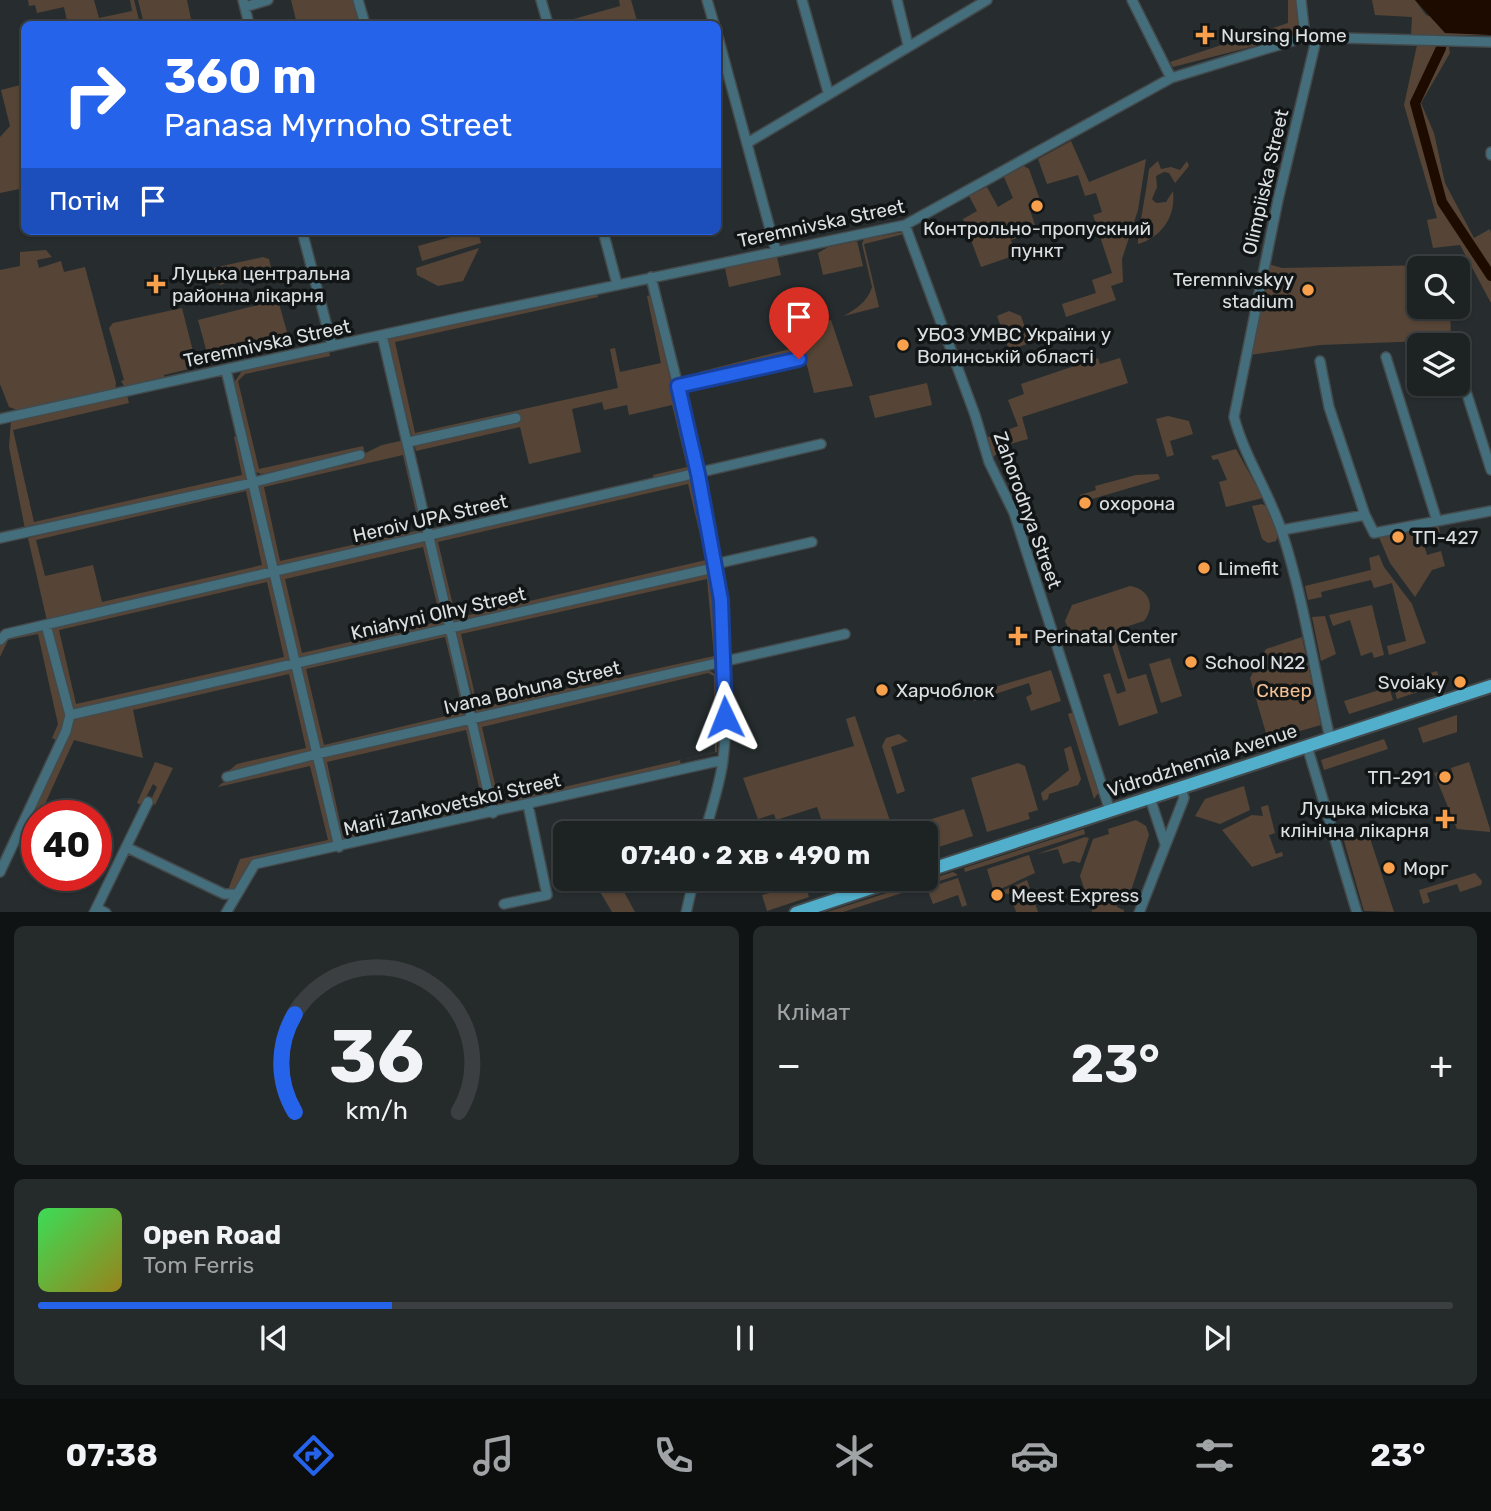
<!DOCTYPE html>
<html lang="uk">
<meta charset="utf-8">
<style>
:root{--surface:#1d2223;--page:#252a2b;--text:#f1f3f6;--muted:#a0a4a6;--line:#3b3f41;--accent:#2563eb}
body{margin:0;font-family:Rubik,sans-serif;background:var(--page);color:var(--text);height:100vh;display:flex;flex-direction:column;font-size:26px;white-space:nowrap}
*{box-sizing:border-box;margin:0}
p{font-size:23px;color:var(--muted)}
.icon{flex:none;width:38px;height:38px;fill:none;stroke:currentColor;stroke-width:2;stroke-linecap:round;stroke-linejoin:round}
.map{position:relative;height:912px;overflow:hidden}
.details{display:flex;flex-direction:column;gap:14px;padding:14px;background:#101313;flex:1}
.details>*{flex:none}
.guide{position:absolute;left:21px;top:21px;width:700px;height:214px;border-radius:10px;box-shadow:0 2px 5px #0004,0 0 0 2px var(--line);background:#2563eb;color:#fff;overflow:hidden}
.fabs{position:absolute;left:1407px;top:256px;display:grid;gap:14px}
.fabs a{display:grid;place-items:center;width:63px;height:63px;border-radius:10px;background:var(--surface);box-shadow:0 2px 5px #0004,0 0 0 2px var(--line);font-size:35px}
.speed{position:absolute;left:21px;top:800px;display:flex;gap:14px;font-size:35px;font-weight:700;text-align:center}
.speed>*{display:grid;place-content:center;width:91px;height:91px;border-radius:50%;background:var(--surface);box-shadow:0 2px 5px #0004,0 0 0 2px var(--line);line-height:1}
.speed .limit{border:10px solid #d22;background:#fff;color:#111}
.pin{position:absolute;display:grid;place-items:center;width:60px;height:60px;color:#fff;margin:-72px -30px;border-radius:50% 50% 50% 0;rotate:-45deg;box-shadow:0 0 7px #0007}
.pin .icon{rotate:45deg}
.me{position:absolute;width:77px;margin:-38px;rotate:358deg;stroke-linejoin:round;filter:drop-shadow(0 0 5px #0008)}
.turn{display:flex;align-items:center;gap:24px;height:147px;padding:0 28px;font-size:32px}
.turn .icon{width:91px;height:91px;stroke-width:2.5}
.turn b{display:block;font-size:49px;line-height:60px}
.then{display:flex;align-items:center;height:66px;padding:0 28px;background:#0003;gap:14px;font-size:26px}
.big{font-size:52px;font-weight:700;line-height:1.1}
.details .tile{flex:1;display:flex;flex-direction:column;justify-content:center;gap:10px;min-width:0;padding:0 24px;border-radius:10px;background:var(--page)}
.details .dial{align-items:center;gap:0}
.dial svg{height:182px;overflow:visible;fill:none;stroke:var(--line);stroke-width:7;stroke-linecap:round;text-anchor:middle}
.dial text{fill:var(--text);stroke:none}
.song{display:flex;align-items:center;gap:21px}
.cover{width:84px;height:84px;border-radius:10px;background:linear-gradient(135deg,hsl(130 70% 55%),hsl(50 70% 35%))}
.played{height:7px;border-radius:4px;background:linear-gradient(90deg,var(--accent) 25%,var(--line) 25%)}
.keys{display:flex;justify-content:space-around;direction:ltr}
.heat{display:flex;justify-content:space-between;align-items:center;font-size:38px;direction:ltr}
.details .tiles{flex:1;display:grid;gap:14px;grid-template-columns:1fr 1fr}
.tile:last-child{grid-column:span 2}
.trip{position:absolute;left:553px;top:821px;width:385px;height:70px;border-radius:10px;background:var(--surface);box-shadow:0 2px 5px #0004,0 0 0 2px var(--line);font-weight:700;line-height:70px;text-align:center}
.tab-bar{display:flex;height:112px;justify-content:space-around;align-items:center;background:#0c0e0e;color:var(--muted)}
.tab-bar .icon{width:49px;height:49px}
.tab-bar .selected{color:var(--accent)}
.tab-bar b{font-size:32px;color:var(--text)}
.map>svg:first-child{display:block}
.green{fill:#564536;fill-rule:evenodd}
.water{fill:#1e0b00}
.lines{fill:none;stroke-linecap:round;stroke-linejoin:round}
.river{stroke:#1e0b00;stroke-width:10}
.minor-casing{stroke:#444a4c;stroke-width:12}
.major-casing{stroke:#444a4c;stroke-width:16}
.minor{stroke:#446e7c;stroke-width:9}
.major{stroke:#52afcb;stroke-width:12}
.route-casing{stroke:#184099;stroke-width:18}
.route{stroke:#2563eb;stroke-width:12}
.poi-dot{fill:#f8a04b;stroke:#121516;stroke-width:2.5}
.labels{text-anchor:middle;stroke-width:7;stroke-linejoin:round;paint-order:stroke}
.poi-label{font-size:19px;fill:#dce0e2;stroke:#121516;text-anchor:start}
.street-label{font-size:19px;fill:#dce0e2;stroke:#121516}
.park-label{font-size:19px;fill:#f3be92;stroke:#121516}
</style>
<div class="map">
<svg width="1491" height="913" viewBox="0 0 1491 913">
<rect width="100%" height="100%" fill="#272d2f"/>
<path class="green" d="M28,0H94L99,18L132,11L130,0H134L140,24H51L67,21L64,7L37,13L35,5L29,6Z
M138,0H187L191,19L175,24H144Z
M291,0H356L361,21L351,24H297Z
M619,0H631L638,24H556L620,6Z
M1288,0H1298L1299,31L1293,36L1173,67L1170,62L1288,23Z
M1372,0H1415L1426,15L1491,35H1411L1412,17L1375,15Z
M1417,45L1449,47L1450,53L1421,103L1434,133L1445,183L1474,238L1490,229L1491,233V303L1460,245L1433,248L1427,220L1437,218L1404,105Z
M24,84V188L0,193V137L10,126L1,90Z
M1071,141L1089,182L1146,159L1138,210L1122,259L1123,282L1111,286L1116,300L1066,317L1062,304L1096,293L1092,280L1112,273L1093,215L1102,212L1096,193L1085,196L1078,175L1047,184L1038,159Z
M1158,161L1161,169L1171,167L1180,170L1187,161L1189,166L1175,183L1169,173L1164,172L1156,176L1157,187L1152,199L1156,203L1166,202L1173,191C1176,216 1162,237 1138,244C1137,240 1148,181 1149,169Z
M1024,166L1029,169L1040,200L1028,204L1037,231L1011,240L1016,255L981,267L963,219L977,211L969,196L987,187L998,207L1013,198L1004,177Z
M472,231L478,232L481,243L422,261L418,246Z
M903,232L904,234L864,244L879,307L844,316C856,309 868,301 872,287L862,244L864,239Z
M857,241L863,266L823,275L818,253L828,247Z
M479,248L463,281L438,286L417,275L416,268Z
M46,250L52,257L37,260L39,268L61,261L64,272L85,267L116,383L115,392L23,412L9,407L0,384V270L20,266V252Z
M263,257L269,259L271,268L264,274L220,285L214,281L213,268Z
M777,257L781,275L729,287L725,268Z
M1268,264L1282,268L1433,265L1435,268H1419V306H1450L1451,340L1320,345L1250,355Z
M597,292L598,297L395,342L415,433L618,388L610,349L615,348L620,372L661,363L647,296L651,295L691,471L654,479L653,475L687,467L672,405L629,415L627,405L604,410L602,402L572,409L581,452L529,464L520,427L416,451L386,339Z
M278,300L291,346L210,364L198,320Z
M182,308L197,367L164,375V381L126,389L121,381L124,380L109,328L113,323Z
M1009,311L1021,316L1030,343L1009,350L997,316Z
M831,320L853,386L814,393L804,354L701,379L699,372L790,349L786,332Z
M329,350L330,356L245,374L238,381L259,469L363,446L364,450L262,474L255,472L234,383L242,371Z
M1098,358L1100,364L1120,358L1128,383L1022,417L1028,439L1010,444L993,457L986,438L1018,426L1008,400L1024,394L1021,384Z
M927,383L932,405L875,418L869,396Z
M127,395L129,403L13,430L34,522L242,475L234,437L238,436L248,480L25,529L9,447L11,420Z
M1168,416L1189,421L1193,434L1170,441L1174,455L1167,457L1156,419Z
M405,440L426,534L276,568L257,484L354,463L353,459L382,445ZM403,455L420,530L280,561L264,487Z
M1236,449L1263,498L1226,507L1219,482L1227,480L1218,459L1213,460L1211,456Z
M1158,474L1160,479L1082,502L1080,495L1096,490L1095,486L1136,475Z
M692,479L712,564L452,624L432,539ZM688,484L706,560L456,618L438,542Z
M250,486L270,569L47,621L28,538ZM246,491L262,565L102,602L93,565L45,576L36,540Z
M1262,504L1266,506L1278,535L1276,541L1268,543L1262,539L1252,506Z
M1438,524L1440,532L1422,538L1427,555L1441,551L1445,566L1432,570L1415,597L1390,563L1378,535Z
M427,541L447,625L298,659L278,574ZM423,547L441,621L302,653L285,579Z
M1379,555L1384,567L1412,604L1426,643L1389,655L1387,646L1406,641L1392,583L1374,588L1371,580L1321,592L1322,597L1308,600L1305,586L1371,570L1369,558Z
M712,572L718,625V660L477,714L456,630ZM707,579L714,656L478,708L461,634Z
M270,575L290,661L71,710L49,628ZM267,582L284,657L76,704L59,630Z
M1130,586C1149,589 1156,606 1144,621L1085,640L1070,633L1065,621L1072,605Z
M1372,605L1384,655L1374,658L1372,652L1361,656L1350,620L1333,626L1329,615Z
M1325,616L1336,654L1321,661L1312,617Z
M45,629L67,715L59,741L52,738L58,724L38,634L8,640L0,657V644L6,637Z
M449,632L467,716L318,750L297,666ZM445,637L463,712L324,745L306,669Z
M1114,635L1128,679L1146,674L1158,713L1119,726L1103,675L1110,673L1117,694L1126,691L1109,637Z
M1302,637L1321,725L1268,740L1250,678L1266,649Z
M1170,658L1182,696L1161,703L1149,664Z
M292,668L314,752L226,773L237,764L306,748L289,674L133,710L143,758L74,740L40,815L37,816L32,834L25,832L75,718Z
M708,670L715,674L717,752L680,760L681,766L497,808L476,724ZM708,673L714,676L715,752L499,802L482,727Z
M1051,670L1061,701L1031,711L1026,697L1032,694L1029,683L974,701L972,694Z
M1437,671L1441,684L1397,699L1393,685Z
M1389,687L1393,700L1349,714L1344,701Z
M1074,712L1099,792L1094,799L1068,714Z
M1457,715V732L1423,743L1418,728Z
M855,716L894,833H826L817,807L776,820L774,814L758,819L743,778L854,746L846,719Z
M470,723L489,809L340,843L321,757ZM466,730L483,805L343,836L327,762Z
M899,734L908,741L891,747L905,791L897,794L882,746L886,738Z
M1384,739L1388,749L1324,770L1321,760Z
M1071,746L1081,779L1078,785L1049,794L1048,799L1043,801L1041,793L1069,770L1064,749Z
M315,757L337,844L249,863L238,887L228,890L240,859L328,840L310,766L218,787L222,783L286,768L285,764Z
M155,762L173,768L155,805L150,802L157,787L153,784L142,805L137,803Z
M1469,762L1490,829V832L1457,829L1434,773L1438,772L1441,782L1454,778L1451,768Z
M1018,763L1025,766L1038,810L1028,813L1030,819L987,832L971,778Z
M1244,786L1250,810L1220,824L1195,816L1205,799Z
M1268,805L1275,833L1269,835L1276,854L1282,852L1283,856L1252,867L1222,830L1252,815L1263,816L1261,807Z
M964,809L973,836L926,851V833H911L909,826Z
M1136,820L1146,826L1149,835L1130,894L1123,891L1117,907L1124,910V912H1092L1080,876L1093,839L1109,834L1108,829Z
M1084,829L1085,834L965,872L964,868Z
M1368,832L1394,912L1364,911L1344,841Z
M1085,837L1089,838L1080,863L1073,861L1063,864L1058,849L1037,854Z
M1029,855L1035,873L994,892L987,869Z
M953,872L958,875L843,912H827Z
M1475,873L1482,881L1481,885L1460,892L1457,884L1427,893L1430,902L1423,904L1419,890Z
M958,878L967,905L962,907L958,895L933,904L927,888Z
M617,879L635,912H612L599,890Z
M1027,880L1038,912H1016L1010,894L998,893Z
M805,884L809,897L767,911L762,895Z"/>
<path class="water" d="M1415,0H1491V35L1445,33Z"/>
<g class="lines">
<path class="river" d="M1441,48L1415,103L1442,202L1491,276"/>
<g class="minor-casing">
<path id="minor" d="M243,0L249,24
M358,0L365,24H362
M541,0L548,24
M707,0L714,24
M802,0L828,92
M897,0L908,45
M1132,0L1171,78
M1301,0L1305,37
M245,7L268,0
M1317,36L1278,200L1234,417C1245,459 1270,493 1283,535C1304,601 1314,671 1330,738
M718,37L776,251
M749,142L987,0
M1491,152V155
M905,225L975,415L989,462L1014,513L1110,811
M302,231L332,346
M603,231L617,284
M651,277C687,427 741,607 723,760C720,785 711,809 705,833
M382,335L493,813
M1386,357L1437,521
M1320,361L1329,407L1365,515
M1458,366L1491,470
M226,370L339,847
M678,386L799,359
M0,419L459,318L905,225L1171,78L1305,37L1491,42
M409,442L516,418
M1282,530L1365,515L1374,533L1491,511
M0,538L243,485L360,455
M0,640L6,634L821,444
M70,715L709,569L715,564L812,542
M1307,746L1357,913
M227,777L317,754L845,634
M1150,798L1165,844
M126,847L224,894H236
M0,872L66,731L70,715L46,625
M504,904L547,895L528,805
M97,908L106,913
M94,913L148,802
M226,913L255,864L723,760
M686,913L694,878
M1139,913L1184,798L1181,788"/>
</g>
<g class="major-casing">
<path id="major" d="M926,871L1491,686
M796,913L901,878"/>
</g>
<use href="#minor" class="minor"/>
<use href="#major" class="major"/>
</g>
<g class="lines">
<g class="route-casing">
<path id="route" d="M725,717L721,600L698,474L678,386L799,359"/>
</g>
<use href="#route" class="route"/>
</g>
<g class="poi-dot">
<path d="M1201.5 24.5h7v7h7v7h-7v7h-7v-7h-7v-7h7z"/>
<circle cx="1037" cy="206" r="7"/>
<path d="M152.5 273.5h7v7h7v7h-7v7h-7v-7h-7v-7h7z"/>
<circle cx="1308" cy="290" r="7"/>
<circle cx="903" cy="345" r="7"/>
<circle cx="1085" cy="503" r="7"/>
<circle cx="1398" cy="537" r="7"/>
<circle cx="1204" cy="568" r="7"/>
<path d="M1014.5 625.5h7v7h7v7h-7v7h-7v-7h-7v-7h7z"/>
<circle cx="1191" cy="662" r="7"/>
<circle cx="1460" cy="682" r="7"/>
<circle cx="882" cy="690" r="7"/>
<circle cx="1445" cy="777" r="7"/>
<path d="M1441.5 808.5h7v7h7v7h-7v7h-7v-7h-7v-7h7z"/>
<circle cx="1389" cy="868" r="7"/>
<circle cx="997" cy="895" r="7"/>
</g>
<g class="labels">
<g class="poi-label">
<text x="1221" y="42">Nursing Home</text>
<text x="1037" y="235" text-anchor="middle">Контрольно-пропускний<tspan x="1037" dy="22">пункт</tspan></text>
<text x="172" y="280">Луцька центральна<tspan x="172" dy="22">районна лікарня</tspan></text>
<text x="1294" y="286" text-anchor="end">Teremnivskyy<tspan x="1294" dy="22">stadium</tspan></text>
<text x="917" y="341">УБОЗ УМВС України у<tspan x="917" dy="22">Волинськiй області</tspan></text>
<text x="1099" y="510">охорона</text>
<text x="1412" y="544">ТП-427</text>
<text x="1218" y="575">Limefit</text>
<text x="1034" y="643">Perinatal Center</text>
<text x="1205" y="669">School N22</text>
<text x="1446" y="689" text-anchor="end">Svoiaky</text>
<text x="896" y="697">Харчоблок</text>
<text x="1431" y="784" text-anchor="end">ТП-291</text>
<text x="1429" y="815" text-anchor="end">Луцька міська<tspan x="1429" dy="22">клінічна лікарня</tspan></text>
<text x="1403" y="875">Морг</text>
<text x="1011" y="902">Meest Express</text>
</g>
<g class="street-label">
<text transform="translate(1265 182) rotate(-77)" y="7">Olimpiiska Street</text>
<text transform="translate(821 223) rotate(-12)" y="7">Teremnivska Street</text>
<text transform="translate(267 343) rotate(-12)" y="7">Teremnivska Street</text>
<text transform="translate(1028 510) rotate(70)" y="7">Zahorodnya Street</text>
<text transform="translate(430 518) rotate(-13)" y="7">Heroiv UPA Street</text>
<text transform="translate(438 613) rotate(-13)" y="7">Kniahyni Olhy Street</text>
<text transform="translate(532 687) rotate(-13)" y="7">Ivana Bohuna Street</text>
<text transform="translate(1202 760) rotate(-18)" y="7">Vidrodzhennia Avenue</text>
<text transform="translate(452 804) rotate(-13)" y="7">Marii Zankovetskoi Street</text>
</g>
<g class="park-label">
<text x="1284" y="697">Сквер</text>
</g>
</g>
</svg>
<div class="fabs">
<a><svg class="icon" aria-label="search" viewBox="0 0 24 24"><circle cx="10" cy="10" r="6"/><path d="M15 15l6 6"/></svg></a>
<a><svg class="icon" aria-label="layers" viewBox="0 0 24 24"><path d="M12 4l9 5-9 5-9-5zM3 14l9 5 9-5"/></svg></a>
</div>
<div class="speed"><div class="limit">40</div></div>
<div class="pin" style="left:799px;top:359px;background:#d93025"><svg class="icon" aria-label="arrive" viewBox="0 0 24 24"><path d="M6 21V4h12l-3 4 3 4H6"/></svg></div>
<svg class="me" style="left:725px;top:717px" viewBox="-20 -20 40 40"><path d="M0-17L14 15 0 8-14 15z" fill="#2563eb" stroke="#fff" stroke-width="4"/></svg>
<div class="trip">07:40 · 2 хв · 490 m</div>
<div class="guide">
<div class="turn"><svg class="icon" aria-label="right" viewBox="0 0 24 24"><path d="M7 20v-9h11M14 6l5 5-5 5"/></svg><div><b>360 m</b>Panasa Myrnoho Street</div></div>
<div class="then">Потім<svg class="icon" aria-label="arrive" viewBox="0 0 24 24"><path d="M6 21V4h12l-3 4 3 4H6"/></svg></div>
</div>
</div>
<section class="details">
<div class="tiles">
<div class="tile dial"><svg viewBox="0 0 100 80">
<path d="M14 69A42 42 0 1 1 86 69"/>
<path d="M14 69A42 42 0 0 1 14 26" stroke="#2563eb"/>
<text x="50" y="56" font-size="32" font-weight="700">36</text>
<text x="50" y="72" font-size="11">km/h</text>
</svg></div>
<div class="tile"><p>Клімат</p>
<div class="heat"><a>−</a><b class="big">23°</b><a>+</a></div>
</div>
<div class="tile">
<div class="song"><i class="cover"></i><div><b>Open Road</b><p>Tom Ferris</p></div></div>
<div class="played"></div>
<div class="keys"><svg class="icon" aria-label="previous" viewBox="0 0 24 24"><path d="M18 5L8 12l10 7zM5 5v14"/></svg><svg class="icon" aria-label="pause" viewBox="0 0 24 24"><path d="M8 5v14M16 5v14"/></svg><svg class="icon" aria-label="next" viewBox="0 0 24 24"><path d="M6 5l10 7-10 7zM19 5v14"/></svg></div>
</div>
</div>
</section>
<nav class="tab-bar">
<b>07:38</b>
<svg class="icon selected" aria-label="directions" viewBox="0 0 24 24"><path d="M12 3l9 9-9 9-9-9zM9 14v-3h6M13 9l2 2-2 2"/></svg>
<svg class="icon" aria-label="music" viewBox="0 0 24 24"><path d="M9 18V5l10-2v13"/><circle cx="6" cy="18" r="3"/><circle cx="16" cy="16" r="3"/></svg>
<svg class="icon" aria-label="phone" viewBox="0 0 24 24"><path d="M5 4h4l2 5-3 2q2 4 5 5l2-3 5 2v4C11 20 4 13 5 4z"/></svg>
<svg class="icon" aria-label="climate" viewBox="0 0 24 24"><path d="M12 3v18M4 7l16 10M4 17L20 7"/></svg>
<svg class="icon" aria-label="car" viewBox="0 0 24 24"><path d="M5 17H2v-5l4-1 3-4h7l3 4 3 1v5h-3M9 17h6M6 11h13"/><circle cx="7" cy="17" r="2"/><circle cx="17" cy="17" r="2"/></svg>
<svg class="icon" aria-label="filters" viewBox="0 0 24 24"><path d="M4 7h16M4 17h16"/><circle cx="9" cy="7" r="2"/><circle cx="15" cy="17" r="2"/></svg>
<b>23°</b>
</nav>
